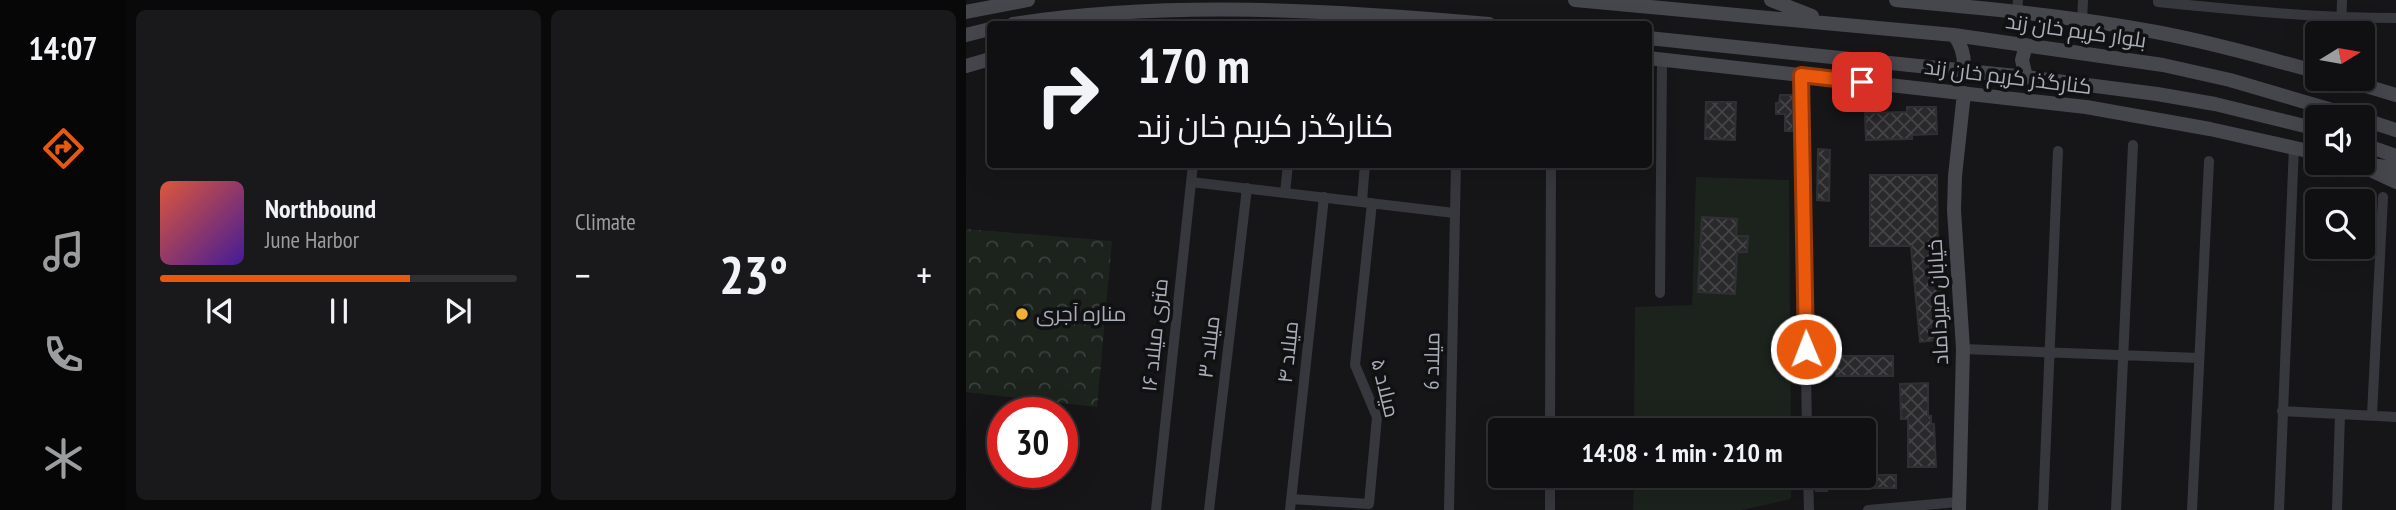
<!DOCTYPE html>
<meta charset="utf-8">
<style>
:root{--surface:#101012;--page:#19191b;--text:#f1f3f6;--muted:#9c9d9f;--line:#303032;--accent:#ea580c}
body{margin:0;font-family:"PT Sans Narrow",Cairo,sans-serif;background:var(--page);color:var(--text);height:100vh;display:flex;flex-direction:column;font-size:26px;white-space:nowrap}
*{box-sizing:border-box;margin:0}
p{font-size:23px;color:var(--muted)}
.icon{flex:none;width:38px;height:38px;fill:none;stroke:currentColor;stroke-width:2;stroke-linecap:round;stroke-linejoin:round}
.map{position:relative;flex:1;overflow:hidden}
.panel{display:flex;flex-direction:column;gap:10px;padding:10px;background:#09090a;width:840px}
.panel>*{flex:none}
.banner{position:absolute;left:21px;top:21px;width:665px;height:147px;border-radius:7px;box-shadow:0 7px 28px #0002,0 0 0 2px var(--line);background:#101012;color:var(--text);overflow:hidden}
.needle{width:46px;rotate:79deg}
.fabs{position:absolute;left:1339px;top:21px;display:grid;gap:14px}
.fabs a{display:grid;place-items:center;width:70px;height:70px;border-radius:7px;background:var(--surface);box-shadow:0 7px 28px #0002,0 0 0 2px var(--line);font-size:35px}
.speed{position:absolute;left:21px;top:397px;display:flex;gap:14px;font-size:35px;font-weight:700;text-align:center}
.speed>*{display:grid;place-content:center;width:91px;height:91px;border-radius:50%;background:var(--surface);box-shadow:0 7px 28px #0002,0 0 0 2px var(--line);line-height:1}
.speed .limit{border:10px solid #d22;background:#fff;color:#111}
.pin{position:absolute;display:grid;place-items:center;width:60px;height:60px;color:#fff;margin:-30px;border-radius:14px;box-shadow:0 4px 10px #0006}
.me{position:absolute;width:77px;margin:-38px;rotate:359deg;stroke-linejoin:round;filter:drop-shadow(0 0 5px #0008)}
.turn{display:flex;align-items:center;gap:24px;height:147px;padding:0 35px;font-size:32px}
.turn .icon{width:91px;height:91px;stroke-width:2.5}
.turn b{display:block;font-size:49px;line-height:60px}
.big{font-size:52px;font-weight:600;line-height:1.1}
.panel .widget{flex:1;display:flex;flex-direction:column;justify-content:center;gap:10px;min-width:0;padding:0 24px;border-radius:10px;background:var(--page)}
.song{display:flex;align-items:center;gap:21px}
.cover{width:84px;height:84px;border-radius:10px;background:linear-gradient(135deg,hsl(10 70% 55%),hsl(260 70% 35%))}
.played{height:7px;border-radius:4px;background:linear-gradient(90deg,var(--accent) 70%,var(--line) 70%)}
.keys{display:flex;justify-content:space-around;direction:ltr}
.heat{display:flex;justify-content:space-between;align-items:center;font-size:38px;direction:ltr}
.panel .tiles{flex:1;display:grid;gap:10px;grid-template-columns:repeat(2,1fr)}
.trip{position:absolute;left:522px;top:418px;width:388px;height:70px;border-radius:7px;background:var(--surface);box-shadow:0 7px 28px #0002,0 0 0 2px var(--line);font-weight:600;line-height:70px;text-align:center}
main{display:flex;flex:1;min-height:0}
.dock{display:flex;flex-direction:column;width:126px;justify-content:space-around;align-items:center;background:#060607;color:var(--muted)}
.dock .icon{width:49px;height:49px}
.dock .active{color:var(--accent)}
.dock b{font-size:32px;color:var(--text)}
.map>svg:first-child{display:block}
.park{fill:url(#park-crowns)}
.pitch{fill:#1c231d}
.building{fill:url(#building-cross-hatch);stroke:#303034;stroke-width:2}
.lines{fill:none;stroke-linecap:round;stroke-linejoin:round}
.street{stroke:#37383d;stroke-width:10}
.secondary{stroke:#45474d;stroke-width:14}
.route-casing{stroke:#983908;stroke-width:18}
.route{stroke:#ea580c;stroke-width:12}
.poi-dot{fill:#f2b134;stroke:#111113;stroke-width:2.5}
.labels{text-anchor:middle;stroke-width:7;stroke-linejoin:round;paint-order:stroke}
.street-label{font-size:21px;fill:#a8adb8;stroke:#111113}
.poi-label{font-size:21px;fill:#a8adb8;stroke:#111113;text-anchor:start}
</style>
<main>
<nav class="dock">
<b>14:07</b>
<svg class="icon active" aria-label="directions" viewBox="0 0 24 24"><path d="M12 3l9 9-9 9-9-9zM9 14v-3h6M13 9l2 2-2 2"/></svg>
<svg class="icon" aria-label="music" viewBox="0 0 24 24"><path d="M9 18V5l10-2v13"/><circle cx="6" cy="18" r="3"/><circle cx="16" cy="16" r="3"/></svg>
<svg class="icon" aria-label="phone" viewBox="0 0 24 24"><path d="M5 4h4l2 5-3 2q2 4 5 5l2-3 5 2v4C11 20 4 13 5 4z"/></svg>
<svg class="icon" aria-label="climate" viewBox="0 0 24 24"><path d="M12 3v18M4 7l16 10M4 17L20 7"/></svg>
</nav>
<section class="panel">
<div class="tiles">
<div class="widget">
<div class="song"><i class="cover"></i><div><b>Northbound</b><p>June Harbor</p></div></div>
<div class="played"></div>
<div class="keys"><svg class="icon" aria-label="previous" viewBox="0 0 24 24"><path d="M18 5L8 12l10 7zM5 5v14"/></svg><svg class="icon" aria-label="pause" viewBox="0 0 24 24"><path d="M8 5v14M16 5v14"/></svg><svg class="icon" aria-label="next" viewBox="0 0 24 24"><path d="M6 5l10 7-10 7zM19 5v14"/></svg></div>
</div>
<div class="widget"><p>Climate</p>
<div class="heat"><a>−</a><b class="big">23°</b><a>+</a></div>
</div>
</div>
</section>
<div class="map">
<svg width="1430" height="510" viewBox="0 0 1430 510">
<defs>
<pattern id="park-crowns" width="20" height="18" patternUnits="userSpaceOnUse" patternTransform="scale(1.75)"><rect width="20" height="18" fill="#1c231d"/><path d="M2 6a3 3 0 1 1 6 0M12 15a3 3 0 1 1 6 0" fill="none" stroke="#3a403c"/></pattern>
<pattern id="building-cross-hatch" width="8" height="8" patternUnits="userSpaceOnUse" patternTransform="scale(1.75)"><rect width="8" height="8" fill="#29292c"/><path d="M0 0l8 8M0 8l8-8" fill="none" stroke="#454548"/></pattern>
</defs>
<rect width="100%" height="100%" fill="#161618"/>
<path class="park" d="M0,229L146,241L131,407L0,392Z"/>
<path class="pitch" d="M730,177L823,180L825,430H668L669,307L726,305Z
M668,476H825V499L776,510H667Z"/>
<path class="building" d="M814,95H827V131H819V114H810V103H813Z
M740,102H770L769,140L739,139Z
M941,107H970L971,134L946,135V139L900,140L899,113L941,112Z
M852,149L864,150L863,201L851,200Z
M904,175H971L972,253L980,339L954,342L945,246H904Z
M736,217L771,219L770,236H782L781,252H771L769,294L732,292Z
M847,334L870,335V348L847,347Z
M870,356H927V376H870Z
M962,383V416H965V424H968L970,467H942V419H935L934,384Z
M902,475H930V488H902Z
M850,476H861V491H850Z"/>
<g class="lines">
<path class="street" d="M1192,0V2C1271,10 1350,18 1430,18
M1051,12L1052,0
M1116,22L1117,0
M1375,33L1376,0
M835,75L841,430
M225,182L488,213
M319,193L322,164
M396,201L399,164
M694,293L696,60
M997,349L1233,358
M1316,411L1430,417
M1406,415L1417,197
M584,430L585,164
M842,476L843,510
M325,499L403,504L411,417L389,365L406,203
M190,510L227,164
M243,510L281,188
M324,510L358,197
M483,510L490,164
M584,510V476
M902,510L992,502
M1077,510L1092,151
M1150,510L1167,145
M1226,510L1243,161
M1313,510L1328,146
M1371,510L1374,414"/>
<path class="secondary" d="M609,0L988,35L1197,65L1264,80L1390,117
M805,0L846,16
M930,0C1016,8 1106,16 1190,32C1244,42 1298,57 1351,72
M0,12L62,0
M47,24C199,0 370,10 523,24
M0,35L24,29
M988,35C995,44 998,54 998,65L993,70
M682,38L1060,77L1191,94L1249,104L1351,129
M1060,45L1056,60L1060,77
M682,58L1120,107L1244,129L1351,153
M0,66L24,59
M1377,79L1430,95
M1396,119L1430,130
M1396,144L1430,156
M1389,163L1430,182
M1404,165L1430,168
M993,510L997,349L988,210L989,176L998,93"/>
</g>
<g class="lines">
<g class="route-casing">
<path id="route" d="M840,349L835,75L896,82"/>
</g>
<use href="#route" class="route"/>
</g>
<circle class="poi-dot" cx="56" cy="314" r="7"/>
<g class="labels">
<g class="street-label">
<text transform="translate(1110 31) rotate(8)" y="7">بلوار کریم خان زند</text>
<text transform="translate(1042 77) rotate(7)" y="7">کنارگذر کریم خان زند</text>
<text transform="translate(972 302) rotate(-93)" y="7">خیابان میرداماد</text>
<text transform="translate(189 335) rotate(-84)" y="7">۱۶ متری میلاد</text>
<text transform="translate(243 347) rotate(-83)" y="7">میلاد ۳</text>
<text transform="translate(322 352) rotate(-84)" y="7">میلاد ۴</text>
<text transform="translate(466 361) rotate(-89)" y="7">میلاد 6</text>
<text transform="translate(419 388) rotate(76)" y="7">میلاد ۵</text>
</g>
<g class="poi-label">
<text x="70" y="321">مناره آجری</text>
</g>
</g>
</svg>
<div class="fabs">
<a><svg class="needle" viewBox="-14 -14 28 28"><path d="M0-13l5 13h-10z" fill="#e53935"/><path d="M0 13l5-13h-10z" fill="#9c9d9f"/></svg></a>
<a><svg class="icon" aria-label="sound" viewBox="0 0 24 24"><path d="M4 9h4l5-4v14l-5-4H4zM17 9q2 3 0 6"/></svg></a>
<a><svg class="icon" aria-label="search" viewBox="0 0 24 24"><circle cx="10" cy="10" r="6"/><path d="M15 15l6 6"/></svg></a>
</div>
<div class="speed"><div class="limit">30</div></div>
<div class="pin" style="left:896px;top:82px;background:#d93025"><svg class="icon" aria-label="arrive" viewBox="0 0 24 24"><path d="M6 21V4h12l-3 4 3 4H6"/></svg></div>
<svg class="me" style="left:840px;top:349px" viewBox="-20 -20 40 40"><circle r="17" fill="#ea580c" stroke="#fff" stroke-width="3"/><path d="M0-11L8 9 0 5-8 9z" fill="#fff"/></svg>
<div class="trip">14:08 · 1 min · 210 m</div>
<div class="banner">
<div class="turn"><svg class="icon" aria-label="right" viewBox="0 0 24 24"><path d="M7 20v-9h11M14 6l5 5-5 5"/></svg><div><b>170 m</b>کنارگذر کریم خان زند</div></div>
</div>
</div>
</main>
